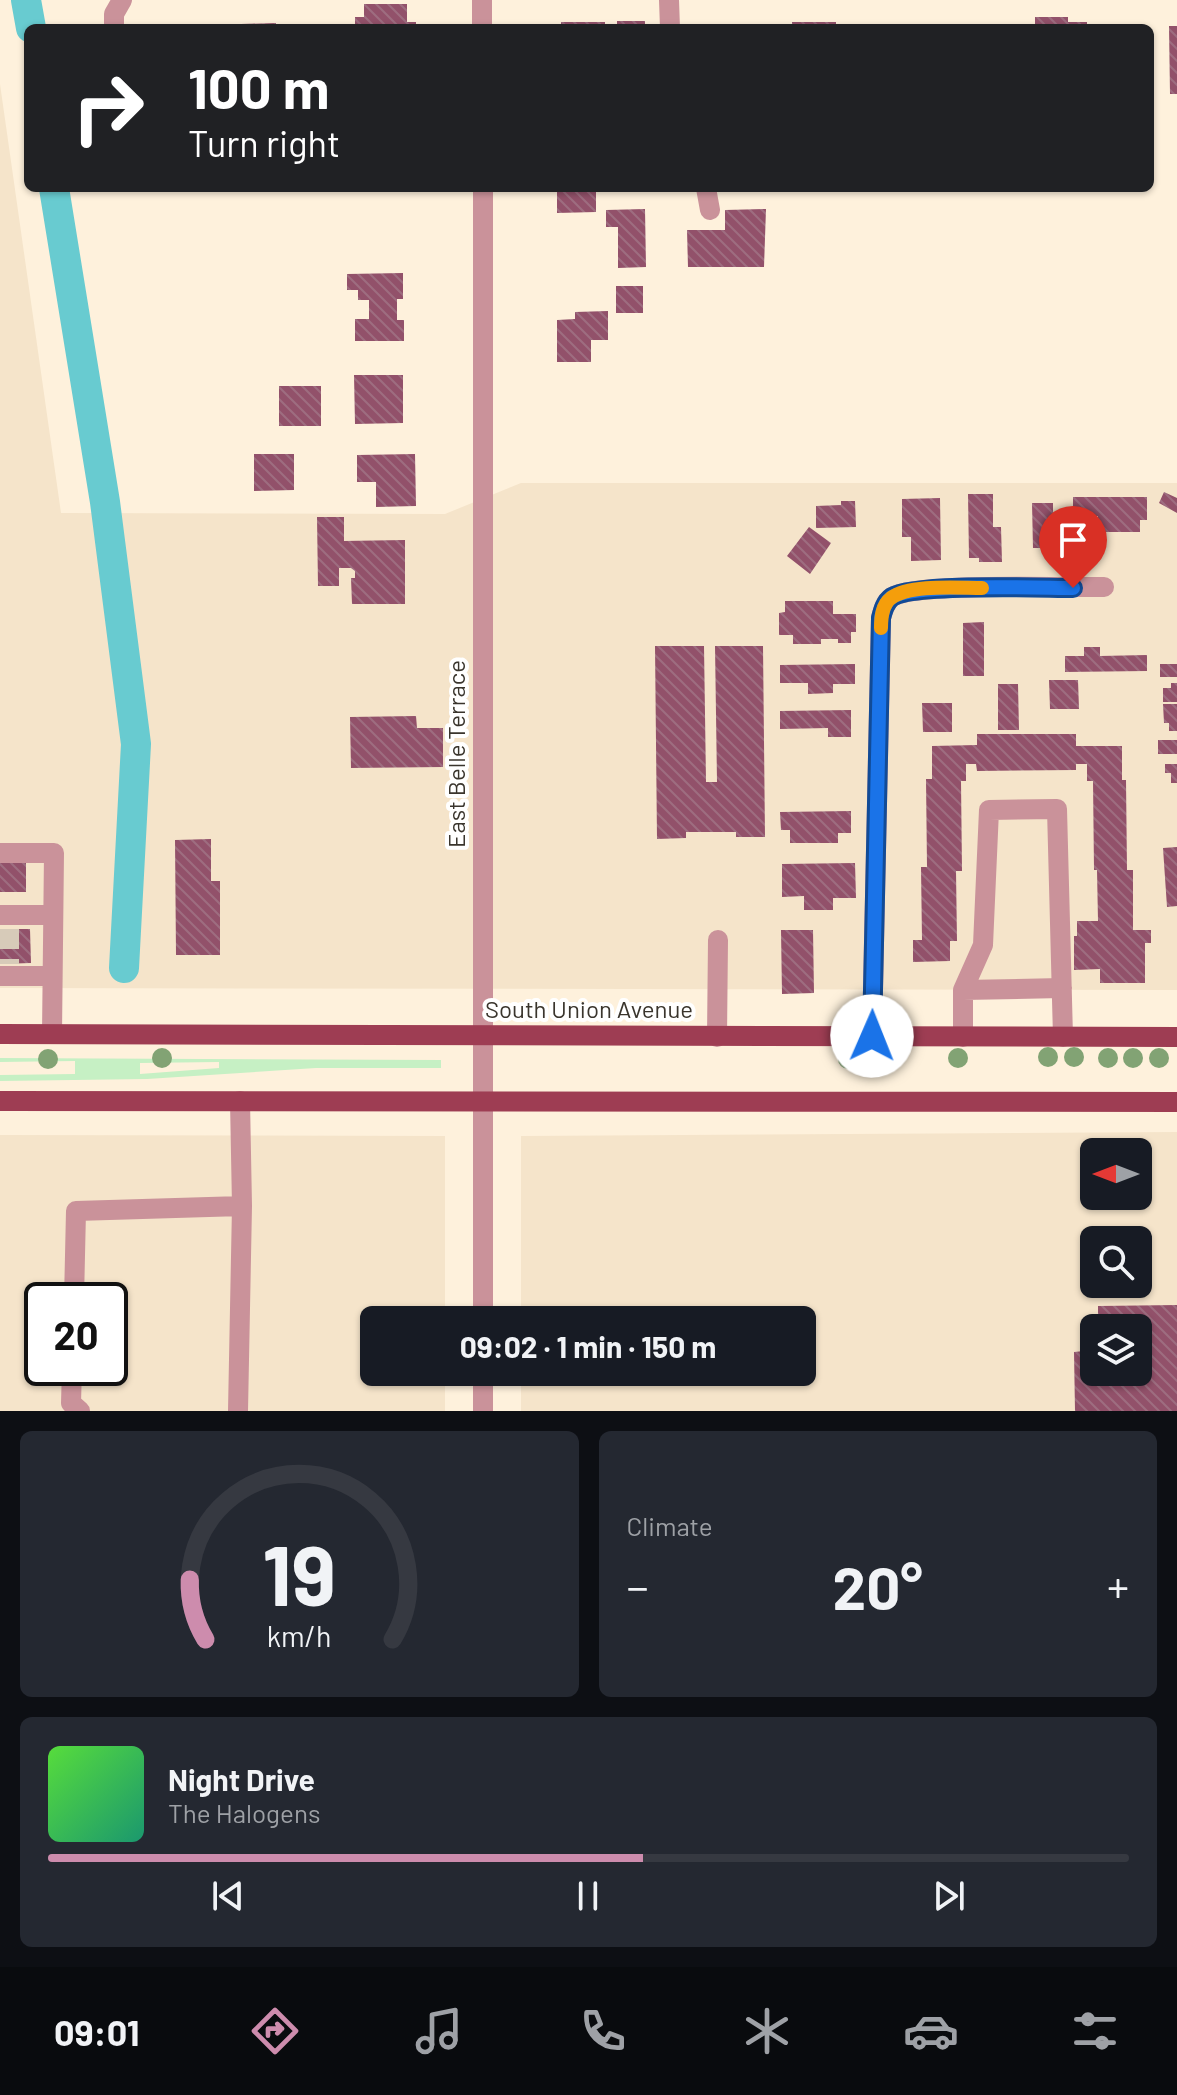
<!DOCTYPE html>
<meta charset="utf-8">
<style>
:root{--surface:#171b24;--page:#242831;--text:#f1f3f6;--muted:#9ea1a6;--line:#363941;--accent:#cd8cad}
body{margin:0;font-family:Barlow,sans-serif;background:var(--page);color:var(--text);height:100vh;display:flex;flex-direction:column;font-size:30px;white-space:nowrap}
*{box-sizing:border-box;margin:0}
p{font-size:26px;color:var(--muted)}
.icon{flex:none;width:44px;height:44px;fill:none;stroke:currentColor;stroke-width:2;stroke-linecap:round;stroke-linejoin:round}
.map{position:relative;height:1411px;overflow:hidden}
.panel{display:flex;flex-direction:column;gap:20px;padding:20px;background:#0d0f14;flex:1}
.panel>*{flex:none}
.top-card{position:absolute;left:24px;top:24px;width:1130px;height:168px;border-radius:12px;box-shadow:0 2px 6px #0004;background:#202124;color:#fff;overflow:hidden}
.needle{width:52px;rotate:270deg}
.tools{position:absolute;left:1080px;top:1138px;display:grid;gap:16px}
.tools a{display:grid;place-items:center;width:72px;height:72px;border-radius:12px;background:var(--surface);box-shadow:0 2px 6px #0004;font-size:40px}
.speed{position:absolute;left:24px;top:1282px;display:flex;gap:16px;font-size:40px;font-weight:700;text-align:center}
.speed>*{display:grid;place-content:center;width:104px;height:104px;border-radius:50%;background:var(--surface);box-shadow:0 2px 6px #0004;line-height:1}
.speed .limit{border:4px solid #111;border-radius:12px;background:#fff;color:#111}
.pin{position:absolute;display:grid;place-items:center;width:68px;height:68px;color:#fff;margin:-82px -34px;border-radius:50% 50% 50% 0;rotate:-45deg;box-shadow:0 0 8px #0007}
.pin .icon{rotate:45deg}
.me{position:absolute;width:88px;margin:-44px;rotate:1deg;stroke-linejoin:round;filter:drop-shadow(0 0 6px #0008)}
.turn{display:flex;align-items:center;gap:28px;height:168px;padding:0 32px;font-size:36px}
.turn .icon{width:104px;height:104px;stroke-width:2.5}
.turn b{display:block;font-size:56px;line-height:68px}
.big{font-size:60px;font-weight:700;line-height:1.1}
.panel .card{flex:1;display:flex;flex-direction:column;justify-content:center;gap:12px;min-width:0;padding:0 28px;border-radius:12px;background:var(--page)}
.panel .dial{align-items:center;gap:0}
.dial svg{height:208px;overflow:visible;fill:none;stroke:var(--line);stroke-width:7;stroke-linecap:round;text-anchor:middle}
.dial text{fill:var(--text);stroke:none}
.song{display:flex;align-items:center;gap:24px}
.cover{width:96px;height:96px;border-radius:12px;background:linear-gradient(135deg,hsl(110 70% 55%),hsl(160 70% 35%))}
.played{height:8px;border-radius:4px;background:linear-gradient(90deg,var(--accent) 55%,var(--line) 55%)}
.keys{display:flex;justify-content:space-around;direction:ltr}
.heat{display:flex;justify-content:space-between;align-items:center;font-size:44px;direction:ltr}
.panel .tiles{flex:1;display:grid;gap:20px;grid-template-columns:1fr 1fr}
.card:last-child{grid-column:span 2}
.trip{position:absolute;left:360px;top:1306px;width:456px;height:80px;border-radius:12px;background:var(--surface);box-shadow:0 2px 6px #0004;font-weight:700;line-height:80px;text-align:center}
.menu{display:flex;height:128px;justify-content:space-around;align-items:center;background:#090b0e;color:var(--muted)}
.menu .icon{width:56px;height:56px}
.menu .active{color:var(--accent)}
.menu b{font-size:36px;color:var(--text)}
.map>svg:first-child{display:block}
.built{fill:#f5e4ca;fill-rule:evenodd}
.grass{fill:#c6f0c4;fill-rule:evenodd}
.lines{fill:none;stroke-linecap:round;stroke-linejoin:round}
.canal{stroke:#68cbd0;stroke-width:30}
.building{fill:url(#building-back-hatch)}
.minor-tunnel{stroke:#d7cbb9;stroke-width:20;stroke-dasharray:20 10;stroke-linecap:butt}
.minor{stroke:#ca929a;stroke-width:20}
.major{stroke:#9e3d53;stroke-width:20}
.tree{fill:#82a374}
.route-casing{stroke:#114b97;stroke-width:20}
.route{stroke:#1a73e8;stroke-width:14}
.slow{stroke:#f59e0b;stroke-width:14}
.labels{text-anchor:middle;stroke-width:8;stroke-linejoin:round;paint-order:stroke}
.street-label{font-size:24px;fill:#3a352d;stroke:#fff}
</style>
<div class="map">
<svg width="1177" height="1411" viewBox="0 0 1177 1411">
<defs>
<pattern id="building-back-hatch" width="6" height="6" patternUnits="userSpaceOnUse" patternTransform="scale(2)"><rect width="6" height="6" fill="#92516a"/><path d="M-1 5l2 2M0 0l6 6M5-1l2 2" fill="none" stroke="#9e6d80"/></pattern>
</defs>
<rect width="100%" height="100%" fill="#fef1dc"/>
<path class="built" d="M0,84L61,513L445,514L521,483H1177V990L0,988Z
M1177,1132V1411H521V1372H802V1320H521V1136ZM1094,1152H1138V1196H1094ZM1094,1240H1138V1284H1094ZM1094,1328H1138V1372H1094Z
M0,1135L445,1136V1320H374V1372H445V1411H0ZM42,1300H110V1368H42Z"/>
<path class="grass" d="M0,1058L441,1060V1068H316L147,1079L0,1081V1075L75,1074V1061L0,1062ZM219,1062V1068L140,1074V1063Z"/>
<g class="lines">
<path class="canal" d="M26,0L31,28
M54,188L105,502L136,744L124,968"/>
</g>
<path class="building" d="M364,4H407V22H416V28H355V17H364Z
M1035,17H1068V22H1087V28H1035Z
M617,21H645V28H617Z
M561,22H605V28H561Z
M792,22H836V28H792Z
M276,23V28H241V24Z
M1169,26H1177V94H1170Z
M557,188H588L589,192H596V212L557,213Z
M645,209L646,267L618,268V227H606V210Z
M766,209L764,267H688L687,230H725V210Z
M403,273V299H397V320H404V341H355V319H369V300H358V290H347V274Z
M616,286H643V313H616Z
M608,311V340H591V362H557V320L575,319V312Z
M354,375H403V423L355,424Z
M279,386H321V426H279Z
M254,454H294V490L254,491Z
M415,454L416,506L376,507V482H357V455Z
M1164,492L1177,498V513L1159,503Z
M968,494H993V527H1001L1002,562H979V558H969Z
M1073,497H1147V520H1140V532H1098V516H1073Z
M940,498L941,560L911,561V537H902V499Z
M841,501H855L856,527L816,528V506L841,505Z
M1032,503H1053V524H1066V536H1054V548H1033Z
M317,517H344V541L405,540V604H352L351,578H355V571L351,568H339V586H318Z
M809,527L831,543L810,574L787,556Z
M785,601H833V614H856V632H851V643H838V639H821V644H793V635H779V613L785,612Z
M984,622V676H963V623Z
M655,646H704L706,782H717L715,646H763L765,837H736V832H686V838L657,839Z
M1084,647H1100V656L1147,655V671L1065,672V656H1084Z
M855,664V684H833V693L808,694V683H780V665Z
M1160,664H1177V677H1160Z
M1049,680H1078L1079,709H1050Z
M1171,683H1177V702H1163V688H1171Z
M998,684H1018L1019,730H998Z
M922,703H952V732H923Z
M1163,704H1177V731H1169V723H1164Z
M851,710V737H828V728L780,729V711Z
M416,716L417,728H443V767L351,768L350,717Z
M977,734H1076V746H1122V780H1126L1127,870H1133V930H1151V943H1145V983H1100V969L1074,970V936H1077V921H1098L1097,870H1094L1093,781H1087V764H1076V770L977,771L976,764H966V781H961L962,871H956L957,941H950V961L913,962V940H922L921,867H927L926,779H932V746L977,745Z
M1158,740H1177V754H1158Z
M1165,764H1177V783H1171V773H1165Z
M851,811V833H838V843H790V830H781L780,812Z
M211,839V881H220V955H176L175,840Z
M1177,847V906L1167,907L1163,848Z
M0,858H26V892H0Z
M855,863L856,898H833V910H804V896L782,897V864Z
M0,929H30L31,963L0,964Z
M781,930H813L814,993L782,994Z
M1177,1305V1411H1075L1074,1352L1094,1350V1372H1138V1328H1098V1306Z"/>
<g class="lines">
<path class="minor-tunnel" d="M9,929V964"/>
<path class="minor" d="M482,0V28
M669,0L670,28
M114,28V14L122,0
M483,188V1320
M706,188L710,210
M0,853H54L52,1034
M0,915H53
M0,976H52
M963,990L1062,988
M872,1036L881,618C883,610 885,602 892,597C915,582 1068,588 1104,587
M717,1037L718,940
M963,1037V990L983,945L989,810L1057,809L1063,1037
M74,1300L76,1211L242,1206L240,1101
M72,1368L71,1403L80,1411
M483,1372V1411
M238,1411L242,1206"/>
<path class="major" d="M0,1034L1177,1037
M0,1101L1177,1102"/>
</g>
<g class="tree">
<circle cx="1048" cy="1057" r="10"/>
<circle cx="1074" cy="1057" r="10"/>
<circle cx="162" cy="1058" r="10"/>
<circle cx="958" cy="1058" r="10"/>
<circle cx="1108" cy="1058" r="10"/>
<circle cx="1133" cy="1058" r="10"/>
<circle cx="1159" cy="1058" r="10"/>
<circle cx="48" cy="1059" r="10"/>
<circle cx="848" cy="1059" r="10"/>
<circle cx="883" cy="1060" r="10"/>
</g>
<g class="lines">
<g class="route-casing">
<path id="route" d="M872,1036L881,618C883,610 885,602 892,597C914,583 1040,588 1073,588"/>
</g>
<use href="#route" class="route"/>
<path class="slow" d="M881,628C881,617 882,605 891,598C910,584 958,588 982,588"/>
</g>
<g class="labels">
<g class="street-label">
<text transform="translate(457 754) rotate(-90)" y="8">East Belle Terrace</text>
<text x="589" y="1018">South Union Avenue</text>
</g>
</g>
</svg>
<div class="tools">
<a><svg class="needle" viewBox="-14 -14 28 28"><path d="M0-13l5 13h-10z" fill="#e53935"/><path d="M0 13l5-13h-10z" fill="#9ea1a6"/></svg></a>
<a><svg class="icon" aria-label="search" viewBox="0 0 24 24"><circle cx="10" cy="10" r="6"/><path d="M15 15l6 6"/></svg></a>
<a><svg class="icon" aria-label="layers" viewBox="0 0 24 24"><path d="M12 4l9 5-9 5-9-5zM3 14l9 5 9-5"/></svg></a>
</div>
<div class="speed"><div class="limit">20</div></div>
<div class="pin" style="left:1073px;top:588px;background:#d93025"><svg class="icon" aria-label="arrive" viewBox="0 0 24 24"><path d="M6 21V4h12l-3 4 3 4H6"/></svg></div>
<svg class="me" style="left:872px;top:1036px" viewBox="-20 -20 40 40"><circle r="19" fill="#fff"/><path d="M0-13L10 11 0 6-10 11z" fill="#1a73e8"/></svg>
<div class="trip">09:02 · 1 min · 150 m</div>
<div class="top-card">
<div class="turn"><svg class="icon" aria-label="right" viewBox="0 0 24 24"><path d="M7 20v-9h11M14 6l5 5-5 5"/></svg><div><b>100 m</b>Turn right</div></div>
</div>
</div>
<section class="panel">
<div class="tiles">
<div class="card dial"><svg viewBox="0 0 100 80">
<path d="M14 69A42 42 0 1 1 86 69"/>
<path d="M14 69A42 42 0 0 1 8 46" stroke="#cd8cad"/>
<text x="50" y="56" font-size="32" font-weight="700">19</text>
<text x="50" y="72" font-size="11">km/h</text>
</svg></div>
<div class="card"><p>Climate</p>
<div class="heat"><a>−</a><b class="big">20°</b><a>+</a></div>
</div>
<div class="card">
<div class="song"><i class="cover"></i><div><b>Night Drive</b><p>The Halogens</p></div></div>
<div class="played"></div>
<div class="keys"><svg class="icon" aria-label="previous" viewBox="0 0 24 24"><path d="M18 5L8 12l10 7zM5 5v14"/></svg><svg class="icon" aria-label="pause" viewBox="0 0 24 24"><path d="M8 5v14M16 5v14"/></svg><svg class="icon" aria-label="next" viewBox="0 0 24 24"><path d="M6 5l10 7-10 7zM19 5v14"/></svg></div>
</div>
</div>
</section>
<nav class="menu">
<b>09:01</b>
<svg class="icon active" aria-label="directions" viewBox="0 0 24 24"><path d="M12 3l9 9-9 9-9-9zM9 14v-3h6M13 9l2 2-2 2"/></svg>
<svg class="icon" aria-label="music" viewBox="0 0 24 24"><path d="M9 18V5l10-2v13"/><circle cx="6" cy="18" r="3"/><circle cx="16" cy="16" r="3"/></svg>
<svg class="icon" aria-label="phone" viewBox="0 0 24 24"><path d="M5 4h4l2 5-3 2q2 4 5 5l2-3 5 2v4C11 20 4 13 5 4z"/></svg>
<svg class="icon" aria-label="climate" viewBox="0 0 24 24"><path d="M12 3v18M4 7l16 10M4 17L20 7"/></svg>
<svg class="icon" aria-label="car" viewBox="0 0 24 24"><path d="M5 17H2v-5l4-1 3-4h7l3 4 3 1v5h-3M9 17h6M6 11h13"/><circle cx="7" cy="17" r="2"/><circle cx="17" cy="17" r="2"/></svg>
<svg class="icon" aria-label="filters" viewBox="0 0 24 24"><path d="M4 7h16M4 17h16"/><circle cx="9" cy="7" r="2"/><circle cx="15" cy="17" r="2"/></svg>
</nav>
